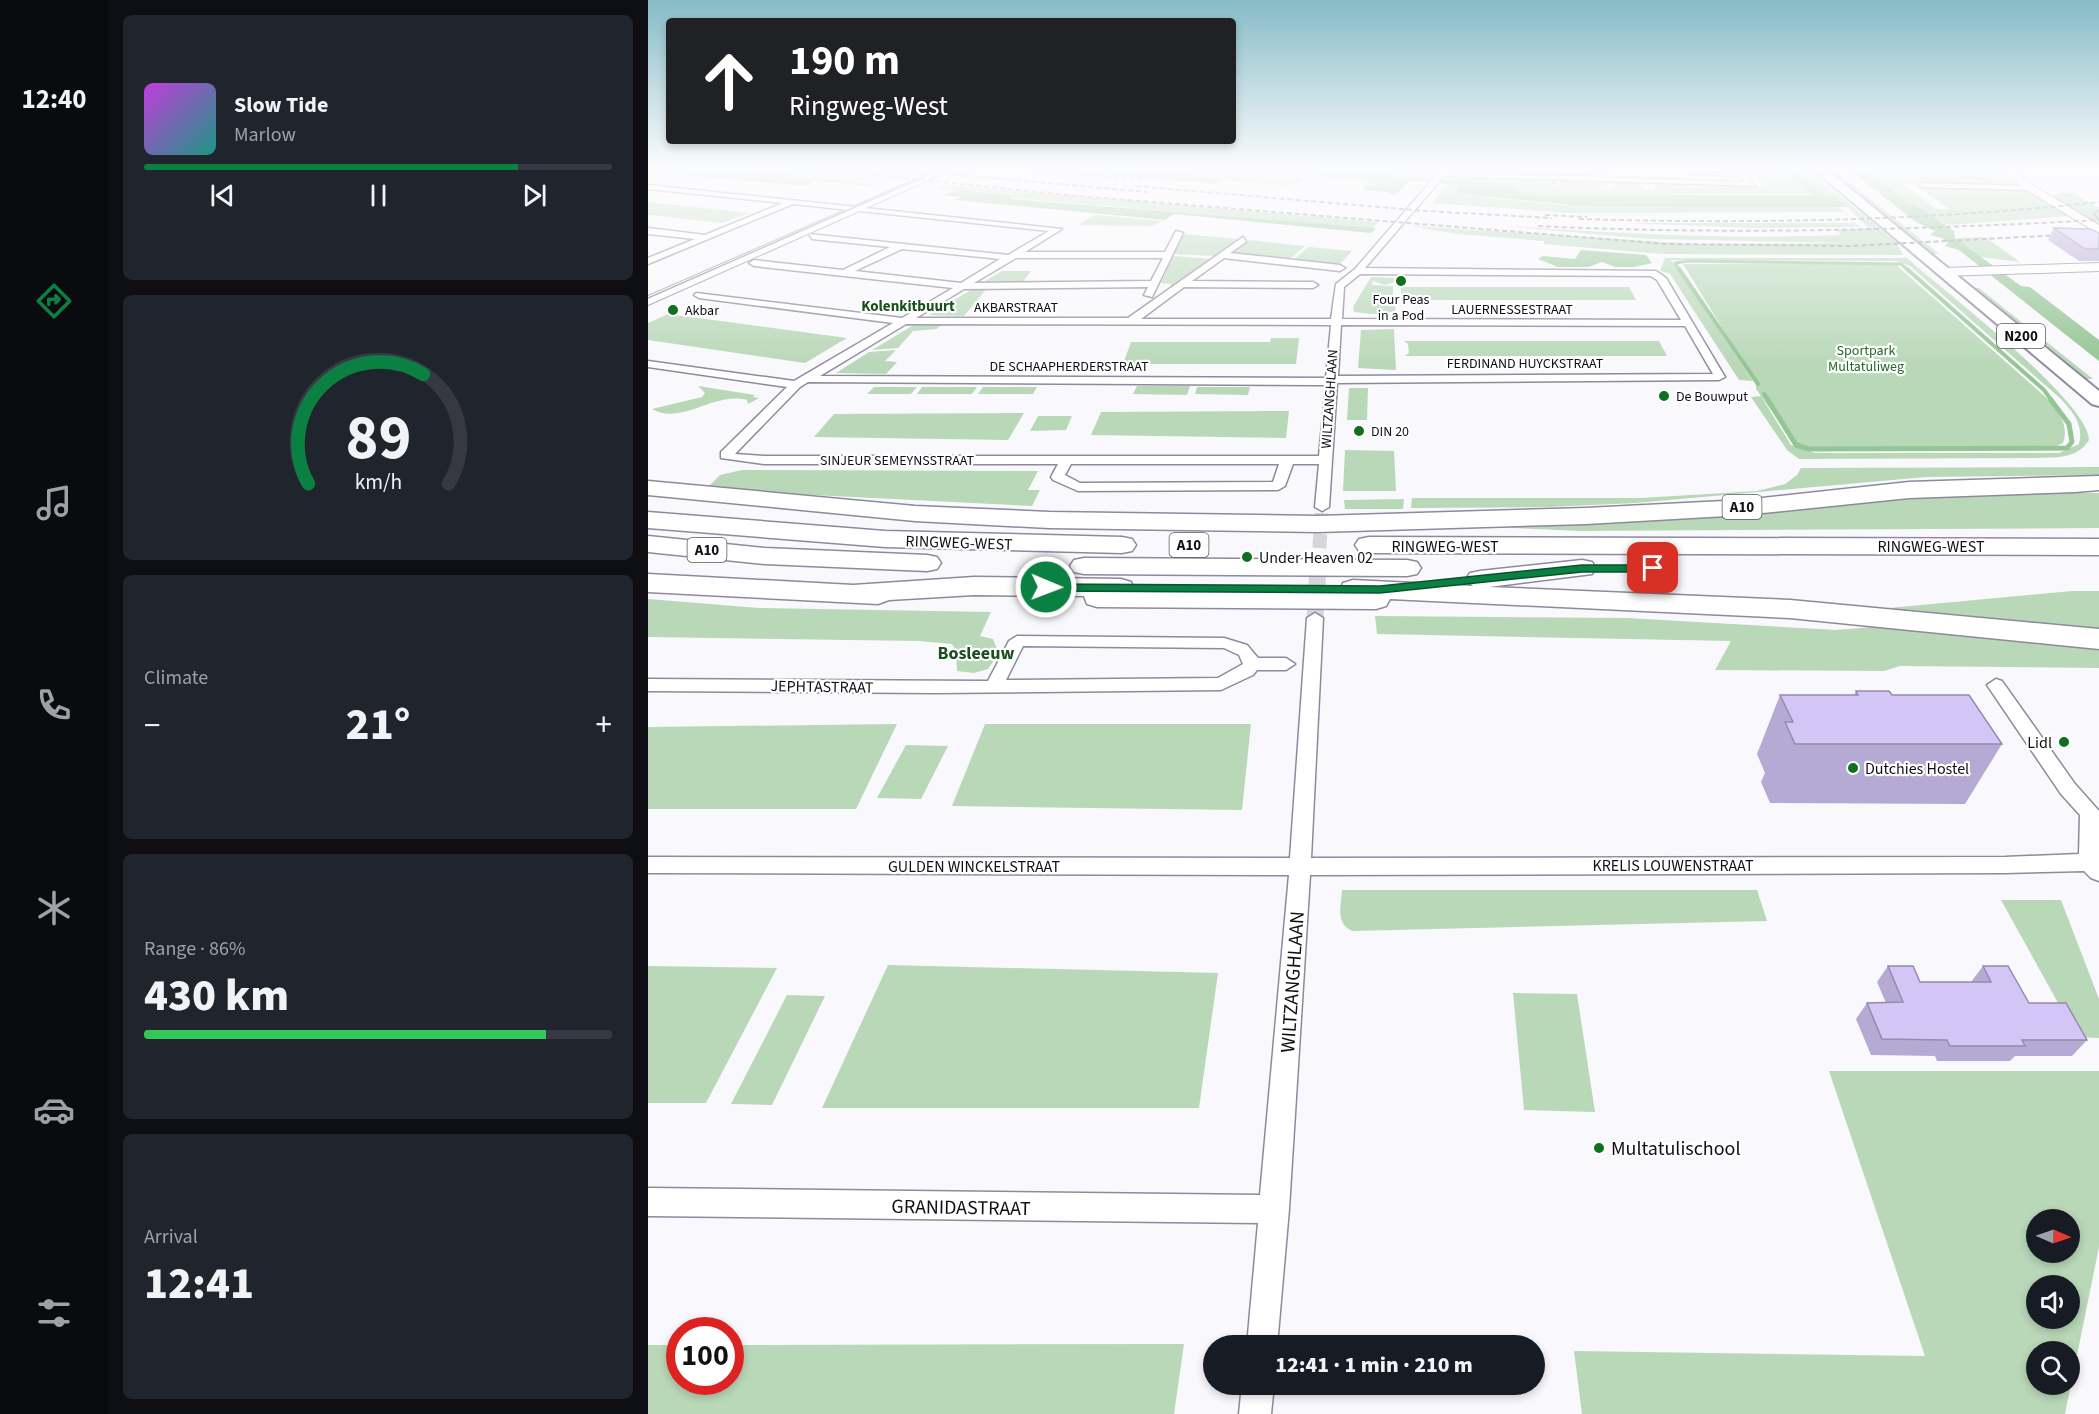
<!DOCTYPE html>
<meta charset="utf-8">
<style>
:root{--surface:#171b24;--page:#20242c;--text:#f1f3f6;--muted:#9ea1a6;--line:#363941;--accent:#0b8043}
body{margin:0;font-family:"Source Sans 3",sans-serif;background:var(--page);color:var(--text);height:100vh;display:flex;flex-direction:column;font-size:22px;white-space:nowrap}
*{box-sizing:border-box;margin:0}
p{font-size:20px;color:var(--muted)}
.icon{flex:none;width:33px;height:33px;fill:none;stroke:currentColor;stroke-width:2;stroke-linecap:round;stroke-linejoin:round}
.map{position:relative;flex:1;overflow:hidden}
.side{display:flex;flex-direction:column;gap:15px;padding:15px;background:#0d0f14;width:540px}
.side>*{flex:none}
.hud{position:absolute;left:18px;top:18px;width:570px;height:126px;border-radius:6px;box-shadow:0 3px 9px #0003;background:#202124;color:#fff;overflow:hidden}
.needle{width:39px;rotate:92deg}
.tools{position:absolute;left:1378px;top:1209px;display:grid;gap:12px}
.tools a{display:grid;place-items:center;width:54px;height:54px;border-radius:50%;background:var(--surface);box-shadow:0 3px 9px #0003;font-size:30px}
.speed{position:absolute;left:18px;top:1317px;display:flex;gap:12px;font-size:30px;font-weight:700;text-align:center}
.speed>*{display:grid;place-content:center;width:78px;height:78px;border-radius:50%;background:var(--surface);box-shadow:0 3px 9px #0003;line-height:1}
.speed .limit{border:9px solid #d22;background:#fff;color:#111}
.pin{position:absolute;display:grid;place-items:center;width:51px;height:51px;color:#fff;margin:-26px;border-radius:12px;box-shadow:0 3px 9px #0006}
.me{position:absolute;width:66px;margin:-33px;rotate:91deg;stroke-linejoin:round;filter:drop-shadow(0 0 4px #0008)}
.turn{display:flex;align-items:center;gap:21px;height:126px;padding:0 24px;font-size:27px}
.turn .icon{width:78px;height:78px;stroke-width:2.5}
.turn b{display:block;font-size:42px;line-height:51px}
.big{font-size:45px;font-weight:800;line-height:1.1}
.side .card{flex:1;display:flex;flex-direction:column;justify-content:center;gap:9px;min-width:0;padding:0 21px;border-radius:9px;background:var(--page)}
.side .dial{align-items:center;gap:0}
.dial svg{height:156px;overflow:visible;fill:none;stroke:var(--line);stroke-width:7;stroke-linecap:round;text-anchor:middle}
.dial text{fill:var(--text);stroke:none}
.song{display:flex;align-items:center;gap:18px}
.cover{width:72px;height:72px;border-radius:9px;background:linear-gradient(135deg,hsl(290 70% 55%),hsl(170 70% 35%))}
.played{height:6px;border-radius:3px;background:linear-gradient(90deg,var(--accent) 80%,var(--line) 80%)}
.keys{display:flex;justify-content:space-around;direction:ltr}
.heat{display:flex;justify-content:space-between;align-items:center;font-size:33px;direction:ltr}
.charge{height:9px;border-radius:4px;background:linear-gradient(90deg,#34c759 86%,var(--line) 0)}
.trip{position:absolute;left:555px;top:1335px;width:342px;height:60px;border-radius:30px;background:var(--surface);box-shadow:0 3px 9px #0003;font-weight:800;line-height:60px;text-align:center}
main{display:flex;flex:1;min-height:0}
.dock{display:flex;flex-direction:column;width:108px;justify-content:space-around;align-items:center;background:#090b0e;color:var(--muted)}
.dock .icon{width:42px;height:42px}
.dock .current{color:var(--accent)}
.dock b{font-size:27px;color:var(--text)}
.map>svg:first-child{display:block}
.green{fill:#b9d8b8;fill-rule:evenodd}
.water{fill:#94c594}
.lines{fill:none;stroke-linecap:round;stroke-linejoin:round}
.stream-far2{stroke:#94c594;stroke-width:3}
.stream-far1{stroke:#94c594;stroke-width:4}
.stream{stroke:#94c594;stroke-width:5}
.canal{fill:#94c594;fill-rule:evenodd}
.street-tunnel-far1{stroke:#d6d5da;stroke-width:14;stroke-dasharray:14 7;stroke-linecap:butt}
.street-tunnel{stroke:#d6d5da;stroke-width:17;stroke-dasharray:17 8;stroke-linecap:butt}
.street-casing{stroke:#8e899d;stroke-width:3}
.secondary-casing{stroke:#8e899d;stroke-width:2}
.primary-casing{stroke:#8e899d;stroke-width:4}
.highway-casing{stroke:#8e899d;stroke-width:3}
.street{fill:#fff;fill-rule:evenodd}
.secondary{fill:#fff;fill-rule:evenodd}
.primary{fill:#fff;fill-rule:evenodd}
.highway{fill:#fff;fill-rule:evenodd}
.tram{stroke:#8c8a90;stroke-width:1.5}
.rail{stroke:#8c8a90;stroke-width:2;stroke-dasharray:5 3;stroke-linecap:butt}
.wall{fill:#b5aad4}
.building{fill:#d3c6f7;stroke:#948bad;stroke-width:1.5}
.route{fill:#0b8043;stroke:#07532c;stroke-width:1.5}
.poi-dot{fill:#0f701e;stroke:#fff;stroke-width:2}
.labels{text-anchor:middle;stroke-width:4.5;stroke-linejoin:round;paint-order:stroke}
.far-poi-label{font-size:14px;fill:#110f16;stroke:#fff;text-anchor:start}
.far-street-label{font-size:14px;fill:#110f16;stroke:#fff}
.far-park-label{font-size:14px;fill:#24672a;stroke:#fff}
.far-neighbourhood-label{font-size:15px;font-weight:bold;fill:#19501d;stroke:#fff}
.shield{fill:#fff;stroke:#58575c;stroke-width:1.5}
.shield-label{font-size:15px;font-weight:bold;fill:#110f16}
.street-label{font-size:16px;fill:#110f16;stroke:#fff}
.poi-label{font-size:16px;fill:#110f16;stroke:#fff;text-anchor:start}
.neighbourhood-label{font-size:18px;font-weight:bold;fill:#19501d;stroke:#fff}
.near-street-label{font-size:20px;fill:#110f16;stroke:#fff}
.near-poi-label{font-size:20px;fill:#110f16;stroke:#fff;text-anchor:start}
</style>
<main>
<nav class="dock">
<b>12:40</b>
<svg class="icon current" aria-label="directions" viewBox="0 0 24 24"><path d="M12 3l9 9-9 9-9-9zM9 14v-3h6M13 9l2 2-2 2"/></svg>
<svg class="icon" aria-label="music" viewBox="0 0 24 24"><path d="M9 18V5l10-2v13"/><circle cx="6" cy="18" r="3"/><circle cx="16" cy="16" r="3"/></svg>
<svg class="icon" aria-label="phone" viewBox="0 0 24 24"><path d="M5 4h4l2 5-3 2q2 4 5 5l2-3 5 2v4C11 20 4 13 5 4z"/></svg>
<svg class="icon" aria-label="climate" viewBox="0 0 24 24"><path d="M12 3v18M4 7l16 10M4 17L20 7"/></svg>
<svg class="icon" aria-label="car" viewBox="0 0 24 24"><path d="M5 17H2v-5l4-1 3-4h7l3 4 3 1v5h-3M9 17h6M6 11h13"/><circle cx="7" cy="17" r="2"/><circle cx="17" cy="17" r="2"/></svg>
<svg class="icon" aria-label="filters" viewBox="0 0 24 24"><path d="M4 7h16M4 17h16"/><circle cx="9" cy="7" r="2"/><circle cx="15" cy="17" r="2"/></svg>
</nav>
<section class="side">
<div class="card">
<div class="song"><i class="cover"></i><div><b>Slow Tide</b><p>Marlow</p></div></div>
<div class="played"></div>
<div class="keys"><svg class="icon" aria-label="previous" viewBox="0 0 24 24"><path d="M18 5L8 12l10 7zM5 5v14"/></svg><svg class="icon" aria-label="pause" viewBox="0 0 24 24"><path d="M8 5v14M16 5v14"/></svg><svg class="icon" aria-label="next" viewBox="0 0 24 24"><path d="M6 5l10 7-10 7zM19 5v14"/></svg></div>
</div>
<div class="card dial"><svg viewBox="0 0 100 80">
<path d="M14 69A42 42 0 1 1 86 69"/>
<path d="M14 69A42 42 0 0 1 73 13" stroke="#0b8043"/>
<text x="50" y="56" font-size="32" font-weight="700">89</text>
<text x="50" y="72" font-size="11">km/h</text>
</svg></div>
<div class="card"><p>Climate</p>
<div class="heat"><a>−</a><b class="big">21°</b><a>+</a></div>
</div>
<div class="card"><p>Range · 86%</p><b class="big">430 km</b><div class="charge"></div></div>
<div class="card"><p>Arrival</p><b class="big">12:41</b></div>
</section>
<div class="map">
<svg width="1451" height="1414" viewBox="0 0 1451 1414">
<rect width="100%" height="100%" fill="#f9f8fc"/>
<path class="green" d="M86,168H142L224,177L211,182Z
M420,168H576L658,178L649,184L635,185Z
M657,168H705L729,172L735,168H750L783,177L778,179Z
M1049,168H1137L1166,194L885,195L874,193L864,186L801,181L811,177L907,179L909,185H914L912,180L954,181L955,184L951,185L954,190H964L963,181L1000,182L1001,185H994L997,190H1008L1006,183H1036L1040,187L1118,186L1103,172H1052Z
M1146,168H1158L1247,241L1255,255L1014,254L896,244V241L809,234L763,226L1049,244L1202,243L1003,239L854,226C967,233 1080,240 1193,235L1189,230L1221,228L1187,196H1177Z
M1214,168H1344L1369,184H1255L1288,209H1301L1270,187L1377,189L1423,216L1300,225L1260,203Z
M634,171L748,180L724,185L711,180H693Z
M1190,180H1199L1291,254H1284L1232,210Z
M297,185L730,222L725,228L363,198L365,194L288,189Z
M798,185L808,187L817,195L916,205L1190,207L1196,212L922,213L784,203Z
M1410,193H1425L1451,208V226L1403,197Z
M0,202L101,213L74,223L0,215Z
M447,215L514,221L505,226L430,225Z
M974,223H1207L1212,227L1108,228Z
M535,234L590,239L568,256L525,254Z
M1337,237L1372,262L1333,257L1307,238Z
M601,240L657,246L642,259L585,253Z
M660,247L704,251L692,264L647,259Z
M525,256L565,259L528,286H522L523,284L513,283Z
M1017,258H1259C1293,289 1440,400 1441,440C1429,459 1409,457 1389,458L1151,459L1139,450L1103,397L1113,396L1143,445L1167,453H1411L1431,444C1436,425 1425,412 1413,399L1262,266L1249,261L1023,260L1105,381L1091,380L1022,274L1012,271Z
M1246,263L1402,401C1412,415 1421,426 1415,443L1404,448L1166,451L1152,447L1145,441L1108,389V383L1035,264Z
M354,271H383L373,284H332Z
M723,277L746,278L747,282L737,285L725,281L724,285L745,286V298H728L727,302L747,306L748,312L725,314L706,312L705,307Z
M328,287H340L316,316L281,315Z
M753,287H981L988,300H753Z
M1321,288H1331L1445,379H1432Z
M20,314L199,338L157,363L0,340V323Z
M293,325L289,329L265,331L250,348L224,350L264,326Z
M746,329L748,370L710,368L713,330Z
M623,338H651L648,364H475L483,342H622Z
M756,341H1011L1019,356H757L761,353L760,344Z
M248,350L237,361L249,362L238,374L188,373L221,352Z
M50,386L107,395L105,397L111,398L100,404L99,400C66,391 34,426 4,409L54,397L57,393Z
M489,386H542L539,395L485,394Z
M226,387H269L263,394H219Z
M274,387H329L324,394H269Z
M335,387H389L385,394H330Z
M549,387H602L600,395L547,394Z
M701,388H720L719,420H699Z
M641,411L638,438L443,435L453,412Z
M376,413L360,440L166,437L186,414Z
M390,416H424L418,430L382,431Z
M697,450L746,451L748,491H695Z
M1451,467V475L1278,477L988,503L899,507L763,508L764,498H993L1109,491L1137,484L1149,475L1153,468Z
M94,470L390,471L380,490H392L384,506L125,493L61,486L72,475Z
M1374,492L1451,493V528L933,531L822,526C1007,531 1190,500 1374,492Z
M756,499L755,509H697L696,500Z
M1424,591H1451V630L1219,610Z
M0,599L111,608L343,612L332,636L345,639C352,654 349,657 340,669L326,673L309,671L308,651L304,644L271,641L0,637Z
M727,616L980,618L1188,630L1237,626L1451,647V668L1252,666L1236,671L1067,670L1083,641L729,634Z
M249,724L208,809H0V727Z
M337,724H603L594,810L304,806Z
M258,745L300,746L273,799L229,798Z
M694,890H1109L1119,921L705,931C687,924 693,907 694,890Z
M1353,900H1413L1451,999V1038L1429,1037Z
M240,965L570,973L551,1108H174Z
M0,966L129,968L58,1103H0Z
M865,993L929,994L947,1112L876,1110Z
M139,995L177,996L124,1105L83,1104Z
M1181,1071H1451V1247L1417,1414H934L926,1351L1277,1356ZM1389,1220H1422V1252H1389ZM1389,1286H1422V1318H1389ZM1389,1352H1422V1384H1389Z
M536,1344L526,1414H0V1345H31L32,1382H82L83,1345Z"/>
<path class="water" d="M7,168H82L224,184L220,186L167,181L156,186L3,172Z
M594,168H657L862,185L874,193L885,195H1165L1137,168H1146L1177,196H1187L1199,207L935,206L811,194L810,188C796,181 779,181 761,182L746,196L740,192L715,190L717,186L747,180Z
M1199,168H1214L1260,203L1273,208L1306,231L1307,238L1373,286L1382,287L1451,340V361L1311,250L1297,246L1300,243L1294,238L1282,235L1287,231L1268,222Z
M312,190L364,195L363,199L728,228L723,233L526,214L517,220L307,200L314,197L294,195Z
M933,250L998,255L1004,263L986,267H967L954,262L940,267H910L890,259L895,256L927,259Z"/>
<g class="lines">
<path class="stream-far2" d="M1032,271L1027,263L1041,261L1253,264L1261,271"/>
<path class="stream-far1" d="M1031,269L1110,384
M1259,269L1396,390L1404,401
M1116,394L1121,401"/>
<path class="stream" d="M1120,400L1148,445L1161,449L1419,448L1424,442L1421,424L1403,400"/>
<path class="canal" d="M408,168H452L571,178L576,181L571,184L413,171Z"/>
<path class="street-tunnel-far1" d="M670,569L674,507"/>
<path class="street-tunnel" d="M667,618L670,568"/>
<g class="street-casing">
<path id="street" d="M769,168H802L800,172L1097,182L1092,176L1042,174L1097,172L1107,186L796,176L717,268L1008,271L1018,278L1077,377L1071,380L689,383L681,507L674,511L667,507L671,464H645L637,486L630,490L430,491L405,480L403,477L410,464H116L73,458V452L139,387L0,367V361L146,381L245,323L51,298L46,295L48,293L254,318L305,288L106,266L101,263L106,260L195,270L242,247L164,239L161,234L360,255L401,231L145,204L0,264V258L47,239L0,234V228L57,235L135,203L0,189V185L414,229L377,252H517L528,231L535,233L504,297L496,295L500,287L316,289L268,318H480L595,237L598,242L582,253L692,265L697,268L692,271L576,258L544,281L665,282L670,285L665,288L536,287L493,319H683L688,284L707,269L791,172ZM254,249L352,259L313,283L207,271ZM368,258H515L503,281L326,283ZM712,274L1003,276L1009,280L1033,320L694,319L696,287ZM258,324L683,325L678,378L172,376ZM693,325L1037,326L1065,374L690,376ZM160,382L668,385H678L671,456H116L87,454L152,387ZM423,464H631L625,482L432,483L417,475Z
M1274,183L1382,186L1386,188L1382,190L1271,187Z
M667,613L675,618L663,858L1357,857L1431,854L1432,815L1413,794L1339,685L1348,679L1354,681L1427,784L1451,811V881L1443,878L1436,871L1357,873L662,875L641,1209L629,1346H599L610,1223L0,1216V1188L612,1195L641,875L0,873V857L642,858L659,618Z
M369,636L576,638L599,645L610,658H638L647,664L638,670H609L605,675L573,690L288,693L0,691V679L340,681L361,641ZM375,646L576,648L591,655L595,664L570,678L358,680Z
M594,1384H626L623,1414H591Z"/>
</g>
<g class="secondary-casing">
<path id="secondary" d="M294,168H308L0,305V296Z
M1351,168H1363L1386,186L1451,225V234L1378,190Z
M1451,263V271L1296,276L1289,272L1296,268Z"/>
</g>
<g class="primary-casing">
<path id="primary" d="M1164,168H1177L1451,391V406L1444,404Z"/>
</g>
<g class="highway-casing">
<path id="highway" d="M1451,476V490L1427,492L1261,498L1096,515L938,524L670,532L401,528L267,521L0,495V481L267,506L401,512L670,516L938,508L1096,500L1261,482Z
M0,512L237,531L474,537L484,539L488,545L484,551L474,553L237,547L0,528Z
M0,536L117,548L279,555L289,557L293,563L289,569L279,571L117,564L0,552Z
M721,537L1451,539V555L721,553L711,551L707,545L711,539Z
M436,558L759,560L769,562L773,568L769,574L759,576L436,574L426,572L422,566L426,560Z
M934,560L944,562L948,568L944,574L841,587L1142,600L1451,629V649L1142,618L742,599L738,606L728,609L449,607L439,604L436,596L326,595L241,600L230,604L0,592V574L205,585L326,577L473,579L483,582L486,590L692,591L695,583L705,580L825,586L818,579L822,573L832,571Z"/>
</g>
<use href="#street" class="street"/>
<use href="#secondary" class="secondary"/>
<use href="#primary" class="primary"/>
<use href="#highway" class="highway"/>
<path class="tram" d="M1451,210L1446,214L1451,220
M0,298L296,168"/>
<path class="rail" d="M161,168L418,195L1017,244L1203,246L1451,233
M233,168L499,192
M362,168L499,180
M488,186L777,211L904,218
M897,215L939,217
M931,219C1105,224 1278,221 1451,202
M890,226C1077,235 1264,230 1451,220"/>
</g>
<path class="wall" d="M1406,228L1451,233V261H1431L1400,240Z
M1208,691L1244,695L1354,744L1317,804L1122,803L1113,782L1117,773L1109,754L1132,695H1206Z
M1240,966L1272,982H1323L1335,966L1381,1003L1439,1040L1424,1056H1367L1362,1061H1289L1287,1056L1223,1055L1208,1019L1219,1003H1238L1229,982Z"/>
<path class="building" d="M1406,228L1443,229L1451,233V249H1437Z
M1208,691H1241L1244,695H1321L1354,744H1147L1137,722H1145L1132,695H1210Z
M1240,966H1265L1272,982H1343L1335,966H1360L1381,1003H1418L1439,1040H1374L1377,1046H1302L1299,1040L1234,1039L1219,1003L1255,1002Z"/>
<linearGradient id="sky" x2="0" y2="1"><stop stop-color="#86bbc6"/><stop offset="0.46" stop-color="#fcfcfe"/><stop offset="1" stop-color="#fcfcfe" stop-opacity="0"/></linearGradient>
<rect width="1451" height="366" fill="url(#sky)"/>
<path class="route" d="M934,565H1005L1010,568L1005,572H934L732,593L398,591L392,587L398,584L732,586Z"/>
<g class="poi-dot">
<circle cx="753" cy="281" r="6"/>
<circle cx="25" cy="310" r="6"/>
<circle cx="1016" cy="396" r="6"/>
<circle cx="711" cy="431" r="6"/>
<circle cx="599" cy="557" r="6"/>
<circle cx="1416" cy="742" r="6"/>
<circle cx="1205" cy="768" r="6"/>
<circle cx="951" cy="1148" r="6"/>
</g>
<g class="labels">
<g class="far-poi-label">
<text x="753" y="304" text-anchor="middle">Four Peas<tspan x="753" dy="16">in a Pod</tspan></text>
<text x="37" y="315">Akbar</text>
<text x="1028" y="401">De Bouwput</text>
<text x="723" y="436">DIN 20</text>
</g>
<g class="far-street-label">
<text x="368" y="312">AKBARSTRAAT</text>
<text x="864" y="314">LAUERNESSESTRAAT</text>
<text x="877" y="368">FERDINAND HUYCKSTRAAT</text>
<text x="421" y="371">DE SCHAAPHERDERSTRAAT</text>
<text transform="translate(681 399) rotate(-86)" y="5">WILTZANGHLAAN</text>
<text x="249" y="465">SINJEUR SEMEYNSSTRAAT</text>
</g>
<g class="far-park-label">
<text x="1218" y="355">Sportpark<tspan x="1218" dy="16">Multatuliweg</tspan></text>
</g>
<g class="far-neighbourhood-label">
<text x="260" y="311">Kolenkitbuurt</text>
</g>
<g class="shield">
<rect x="1349" y="324" width="48" height="24" rx="4.5"/>
<rect x="1074.5" y="495" width="39" height="24" rx="4.5"/>
<rect x="521.5" y="533" width="39" height="24" rx="4.5"/>
<rect x="39.5" y="538" width="39" height="24" rx="4.5"/>
</g>
<g class="shield-label">
<text x="1373" y="341">N200</text>
<text x="1094" y="512">A10</text>
<text x="541" y="550">A10</text>
<text x="59" y="555">A10</text>
</g>
<g class="street-label">
<text transform="translate(311 542) rotate(2)" y="6">RINGWEG-WEST</text>
<text x="797" y="552">RINGWEG-WEST</text>
<text x="1283" y="552">RINGWEG-WEST</text>
<text transform="translate(174 686) rotate(1)" y="6">JEPHTASTRAAT</text>
<text x="1025" y="871">KRELIS LOUWENSTRAAT</text>
<text x="326" y="872">GULDEN WINCKELSTRAAT</text>
</g>
<g class="poi-label">
<text x="611" y="563">Under Heaven 02</text>
<text x="1404" y="748" text-anchor="end">Lidl</text>
<text x="1217" y="774">Dutchies Hostel</text>
</g>
<g class="neighbourhood-label">
<text x="328" y="659">Bosleeuw</text>
</g>
<g class="near-street-label">
<text transform="translate(644 982) rotate(-86)" y="7">WILTZANGHLAAN</text>
<text transform="translate(313 1207) rotate(1)" y="7">GRANIDASTRAAT</text>
</g>
<g class="near-poi-label">
<text x="963" y="1155">Multatulischool</text>
</g>
</g>
</svg>
<div class="tools">
<a><svg class="needle" viewBox="-14 -14 28 28"><path d="M0-13l5 13h-10z" fill="#e53935"/><path d="M0 13l5-13h-10z" fill="#9ea1a6"/></svg></a>
<a><svg class="icon" aria-label="sound" viewBox="0 0 24 24"><path d="M4 9h4l5-4v14l-5-4H4zM17 9q2 3 0 6"/></svg></a>
<a><svg class="icon" aria-label="search" viewBox="0 0 24 24"><circle cx="10" cy="10" r="6"/><path d="M15 15l6 6"/></svg></a>
</div>
<div class="speed"><div class="limit">100</div></div>
<div class="pin" style="left:1005px;top:568px;background:#d93025"><svg class="icon" aria-label="arrive" viewBox="0 0 24 24"><path d="M6 21V4h12l-3 4 3 4H6"/></svg></div>
<svg class="me" style="left:398px;top:587px" viewBox="-20 -20 40 40"><circle r="17" fill="#0b8043" stroke="#fff" stroke-width="3"/><path d="M0-11L8 9 0 5-8 9z" fill="#fff"/></svg>
<div class="trip">12:41 · 1 min · 210 m</div>
<div class="hud">
<div class="turn"><svg class="icon" aria-label="ahead" viewBox="0 0 24 24"><path d="M12 20V5M6 11l6-6 6 6"/></svg><div><b>190 m</b>Ringweg-West</div></div>
</div>
</div>
</main>
